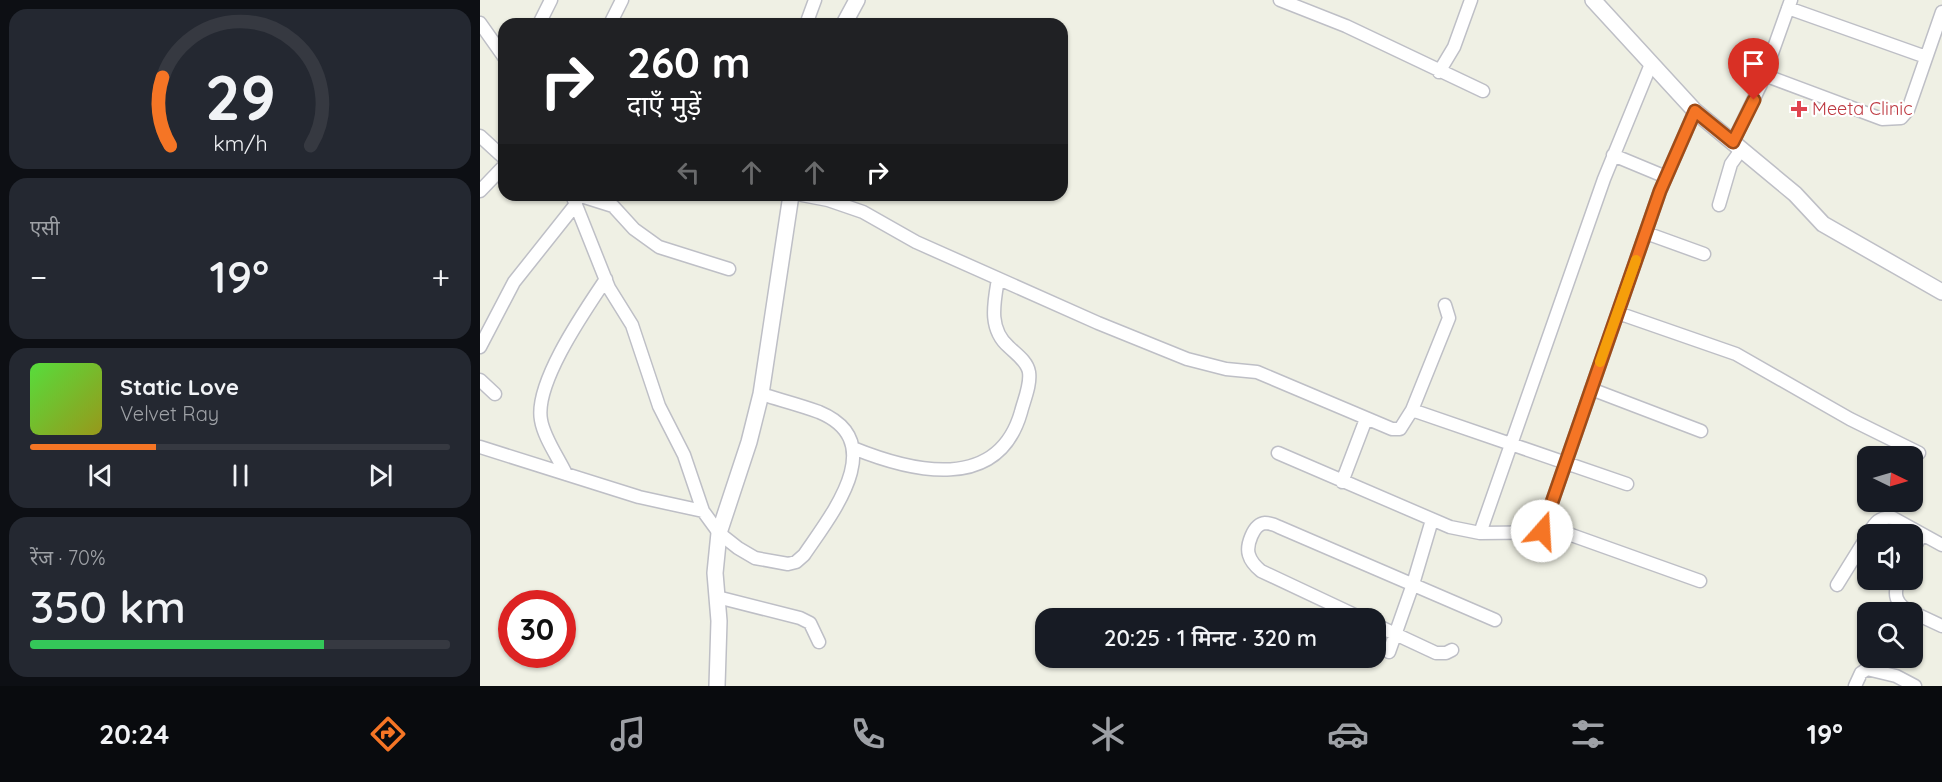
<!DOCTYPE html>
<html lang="hi">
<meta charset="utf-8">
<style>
:root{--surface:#171b24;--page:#242831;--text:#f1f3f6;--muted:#9ea1a6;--line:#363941;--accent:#f57525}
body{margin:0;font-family:Quicksand,"Noto Sans Devanagari",sans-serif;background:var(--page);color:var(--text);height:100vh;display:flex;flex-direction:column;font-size:22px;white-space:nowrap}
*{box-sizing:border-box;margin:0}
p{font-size:20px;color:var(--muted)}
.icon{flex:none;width:33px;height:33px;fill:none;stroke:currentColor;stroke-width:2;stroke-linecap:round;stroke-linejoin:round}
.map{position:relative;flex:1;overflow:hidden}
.panel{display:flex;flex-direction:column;gap:9px;padding:9px;background:#0d0f14;width:480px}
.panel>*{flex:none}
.top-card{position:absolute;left:18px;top:18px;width:570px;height:183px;border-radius:18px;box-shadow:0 2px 4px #0004;background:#202124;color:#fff;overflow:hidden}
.needle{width:39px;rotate:95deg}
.fabs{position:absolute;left:1377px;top:446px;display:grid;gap:12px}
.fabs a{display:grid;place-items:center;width:66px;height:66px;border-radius:12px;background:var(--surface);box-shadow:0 2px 4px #0004;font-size:30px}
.speed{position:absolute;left:18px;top:590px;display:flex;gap:12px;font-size:30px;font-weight:700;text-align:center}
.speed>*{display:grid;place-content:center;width:78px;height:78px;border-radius:50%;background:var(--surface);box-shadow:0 2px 4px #0004;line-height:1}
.speed .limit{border:9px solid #d22;background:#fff;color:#111}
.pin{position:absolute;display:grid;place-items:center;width:51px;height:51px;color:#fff;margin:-62px -26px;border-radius:50% 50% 50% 0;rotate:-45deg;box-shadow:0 0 6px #0007}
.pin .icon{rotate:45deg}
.me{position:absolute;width:66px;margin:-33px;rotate:19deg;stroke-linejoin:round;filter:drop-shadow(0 0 4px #0008)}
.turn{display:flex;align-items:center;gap:21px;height:126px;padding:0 30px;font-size:27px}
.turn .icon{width:78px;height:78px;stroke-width:2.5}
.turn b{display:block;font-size:42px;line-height:51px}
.lanes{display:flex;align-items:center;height:57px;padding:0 30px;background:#0003;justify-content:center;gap:30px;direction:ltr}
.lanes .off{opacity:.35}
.big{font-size:45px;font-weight:600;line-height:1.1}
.panel .card{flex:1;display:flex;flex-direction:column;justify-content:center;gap:9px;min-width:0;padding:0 21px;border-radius:18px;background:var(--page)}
.panel .dial{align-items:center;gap:0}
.dial svg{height:156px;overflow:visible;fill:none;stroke:var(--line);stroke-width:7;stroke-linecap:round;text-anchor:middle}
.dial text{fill:var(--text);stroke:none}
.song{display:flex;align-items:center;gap:18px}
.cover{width:72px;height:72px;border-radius:9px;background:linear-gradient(135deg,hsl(110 70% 55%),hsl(60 70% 35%))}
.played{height:6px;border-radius:3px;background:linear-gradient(90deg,var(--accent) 30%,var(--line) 30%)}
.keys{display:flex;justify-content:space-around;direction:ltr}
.heat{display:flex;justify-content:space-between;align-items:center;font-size:33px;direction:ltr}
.charge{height:9px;border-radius:4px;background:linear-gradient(90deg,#34c759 70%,var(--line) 0)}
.trip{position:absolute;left:555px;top:608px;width:351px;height:60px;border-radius:18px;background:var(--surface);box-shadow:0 2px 4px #0004;font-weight:600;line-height:60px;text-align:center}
.tab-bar{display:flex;height:96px;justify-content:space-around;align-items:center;background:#090b0e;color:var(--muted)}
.tab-bar .icon{width:42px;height:42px}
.tab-bar .active{color:var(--accent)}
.tab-bar b{font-size:27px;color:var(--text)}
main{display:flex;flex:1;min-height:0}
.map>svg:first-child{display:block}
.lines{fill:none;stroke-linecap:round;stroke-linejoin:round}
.minor-casing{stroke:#bebfc6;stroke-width:15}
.tertiary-casing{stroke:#bebfc6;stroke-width:18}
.minor{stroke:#fff;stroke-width:12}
.tertiary{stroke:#fff;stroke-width:15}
.route-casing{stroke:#9f4c18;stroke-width:15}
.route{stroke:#f57525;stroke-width:10}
.slow{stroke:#f59e0b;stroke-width:10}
.health-dot{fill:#e0444e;stroke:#fff;stroke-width:2}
.labels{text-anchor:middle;stroke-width:4.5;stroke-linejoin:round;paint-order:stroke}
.health-label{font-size:18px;fill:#be3a42;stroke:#fff;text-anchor:start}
</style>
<main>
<section class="panel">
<div class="card dial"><svg viewBox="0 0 100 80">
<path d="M14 69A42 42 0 1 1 86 69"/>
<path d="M14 69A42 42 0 0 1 10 34" stroke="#f57525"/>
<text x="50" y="56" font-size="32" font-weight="700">29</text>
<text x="50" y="72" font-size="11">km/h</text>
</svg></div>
<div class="card"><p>एसी</p>
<div class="heat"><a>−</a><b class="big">19°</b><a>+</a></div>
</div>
<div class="card">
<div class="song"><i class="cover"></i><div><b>Static Love</b><p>Velvet Ray</p></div></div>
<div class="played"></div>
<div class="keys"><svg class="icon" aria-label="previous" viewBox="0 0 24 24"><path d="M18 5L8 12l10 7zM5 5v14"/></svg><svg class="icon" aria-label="pause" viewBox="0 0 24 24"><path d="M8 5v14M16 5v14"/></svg><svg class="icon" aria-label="next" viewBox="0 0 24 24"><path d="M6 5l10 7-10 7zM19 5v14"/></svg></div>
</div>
<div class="card"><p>रेंज · 70%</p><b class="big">350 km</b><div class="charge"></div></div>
</section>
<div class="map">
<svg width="1462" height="686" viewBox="0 0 1462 686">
<rect width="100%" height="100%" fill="#eff0e4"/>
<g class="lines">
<g class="minor-casing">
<path id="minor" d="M800,0L866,26L1003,91
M1308,8L1446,57
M328,19L335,0
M0,23L24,57
M59,24L71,0
M130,24L142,0
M959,72L974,47L991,0
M1284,75L1402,119L1421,118L1428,110L1462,12
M0,136L24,158
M1253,142L1281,84L1311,0
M1133,155L1186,177
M0,191L24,166
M92,195L129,288L152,325L179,406L204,455L223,511L239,533L258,548L275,558L308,564L316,562L324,555C351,515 411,442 339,412C320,405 300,400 281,394
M98,195L133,206L154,229L179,247L249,269
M322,195L348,200L383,212L436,242L618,323L707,359L746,369L777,372L912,429H920L932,410L969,318L965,305
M1239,205L1251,164L1261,150
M1166,233L1224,254
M1138,313L1256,354L1370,419L1439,453
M0,347L34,282L96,204
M0,380L15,394
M1111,389L1221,431
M932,410L1147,484
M0,447L159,497L223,511
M373,448C432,472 518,493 541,412C544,400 551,385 549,372C547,361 536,354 529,347C508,329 514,303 518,279
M798,453L970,527L1000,533L1083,532L1220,581
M86,474C78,457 64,438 61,420C54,383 106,309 126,279
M862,482L886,419
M1062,531L1180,191L1215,111
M1000,533L1124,179L1171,64
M1388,534C1395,523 1399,516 1413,518L1462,545
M1432,553L1441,535
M1420,579C1412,594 1416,605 1431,612
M1357,585L1388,535
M237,597L320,618L330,623L339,642
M1432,612L1462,626
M881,618L781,571C775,566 771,562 769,555C766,546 773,524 785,523C789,523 795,525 799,527L1015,620
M896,625L956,653H966L972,650
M909,652L933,584L952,520
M1375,686L1381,673L1387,669L1416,676L1435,686"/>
</g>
<g class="tertiary-casing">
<path id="tertiary" d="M1113,0L1215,111L1315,194L1343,224L1462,292
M364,24L377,0
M237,686L239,621L235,573L239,533L269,442L281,394L311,195"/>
</g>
<use href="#minor" class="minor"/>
<use href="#tertiary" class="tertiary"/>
</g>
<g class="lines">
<g class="route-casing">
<path id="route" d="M1062,531L1180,191L1215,111L1253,142L1274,100"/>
</g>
<use href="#route" class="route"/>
<path class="slow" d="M1120,362L1156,260"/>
</g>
<path class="health-dot" d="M1316 100h6v6h6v6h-6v6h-6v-6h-6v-6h6z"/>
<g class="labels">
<g class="health-label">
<text x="1332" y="115">Meeta Clinic</text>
</g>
</g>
</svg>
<div class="fabs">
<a><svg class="needle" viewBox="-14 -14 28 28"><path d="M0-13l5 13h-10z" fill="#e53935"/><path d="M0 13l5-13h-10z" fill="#9ea1a6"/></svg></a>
<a><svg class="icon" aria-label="sound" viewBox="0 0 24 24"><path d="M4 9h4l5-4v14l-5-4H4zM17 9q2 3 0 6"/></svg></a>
<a><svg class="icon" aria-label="search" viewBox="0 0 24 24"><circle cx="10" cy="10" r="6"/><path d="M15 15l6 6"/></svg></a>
</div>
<div class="speed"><div class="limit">30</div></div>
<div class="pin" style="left:1274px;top:100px;background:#d93025"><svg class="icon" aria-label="arrive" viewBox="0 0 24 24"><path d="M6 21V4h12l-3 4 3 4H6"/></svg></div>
<svg class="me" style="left:1062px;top:531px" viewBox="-20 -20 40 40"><circle r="19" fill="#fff"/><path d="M0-13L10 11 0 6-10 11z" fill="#f57525"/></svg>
<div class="trip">20:25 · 1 मिनट · 320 m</div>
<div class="top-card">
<div class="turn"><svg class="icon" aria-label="right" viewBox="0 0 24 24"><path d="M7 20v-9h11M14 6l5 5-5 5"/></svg><div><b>260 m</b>दाएँ मुड़ें</div></div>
<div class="lanes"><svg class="icon off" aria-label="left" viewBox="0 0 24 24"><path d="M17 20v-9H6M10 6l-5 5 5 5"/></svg><svg class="icon off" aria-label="ahead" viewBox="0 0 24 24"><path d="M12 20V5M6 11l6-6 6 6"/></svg><svg class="icon off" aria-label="ahead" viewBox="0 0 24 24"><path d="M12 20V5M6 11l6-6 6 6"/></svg><svg class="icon" aria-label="right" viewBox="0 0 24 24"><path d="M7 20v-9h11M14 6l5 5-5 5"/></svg></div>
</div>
</div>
</main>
<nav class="tab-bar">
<b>20:24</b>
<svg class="icon active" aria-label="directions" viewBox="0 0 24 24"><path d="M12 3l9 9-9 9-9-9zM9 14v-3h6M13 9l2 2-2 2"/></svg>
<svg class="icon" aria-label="music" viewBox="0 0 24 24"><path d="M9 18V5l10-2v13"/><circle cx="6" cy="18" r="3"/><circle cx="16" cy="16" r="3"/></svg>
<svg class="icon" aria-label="phone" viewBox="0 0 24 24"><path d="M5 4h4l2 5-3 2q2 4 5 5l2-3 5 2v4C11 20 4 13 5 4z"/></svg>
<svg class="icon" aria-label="climate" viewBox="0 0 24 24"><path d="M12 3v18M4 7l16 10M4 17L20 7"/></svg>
<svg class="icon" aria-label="car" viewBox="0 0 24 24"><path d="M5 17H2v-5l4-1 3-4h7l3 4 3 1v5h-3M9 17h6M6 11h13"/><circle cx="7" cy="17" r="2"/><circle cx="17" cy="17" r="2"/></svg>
<svg class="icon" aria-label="filters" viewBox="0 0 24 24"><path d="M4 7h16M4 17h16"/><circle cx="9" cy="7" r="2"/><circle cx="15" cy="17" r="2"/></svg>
<b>19°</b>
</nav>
